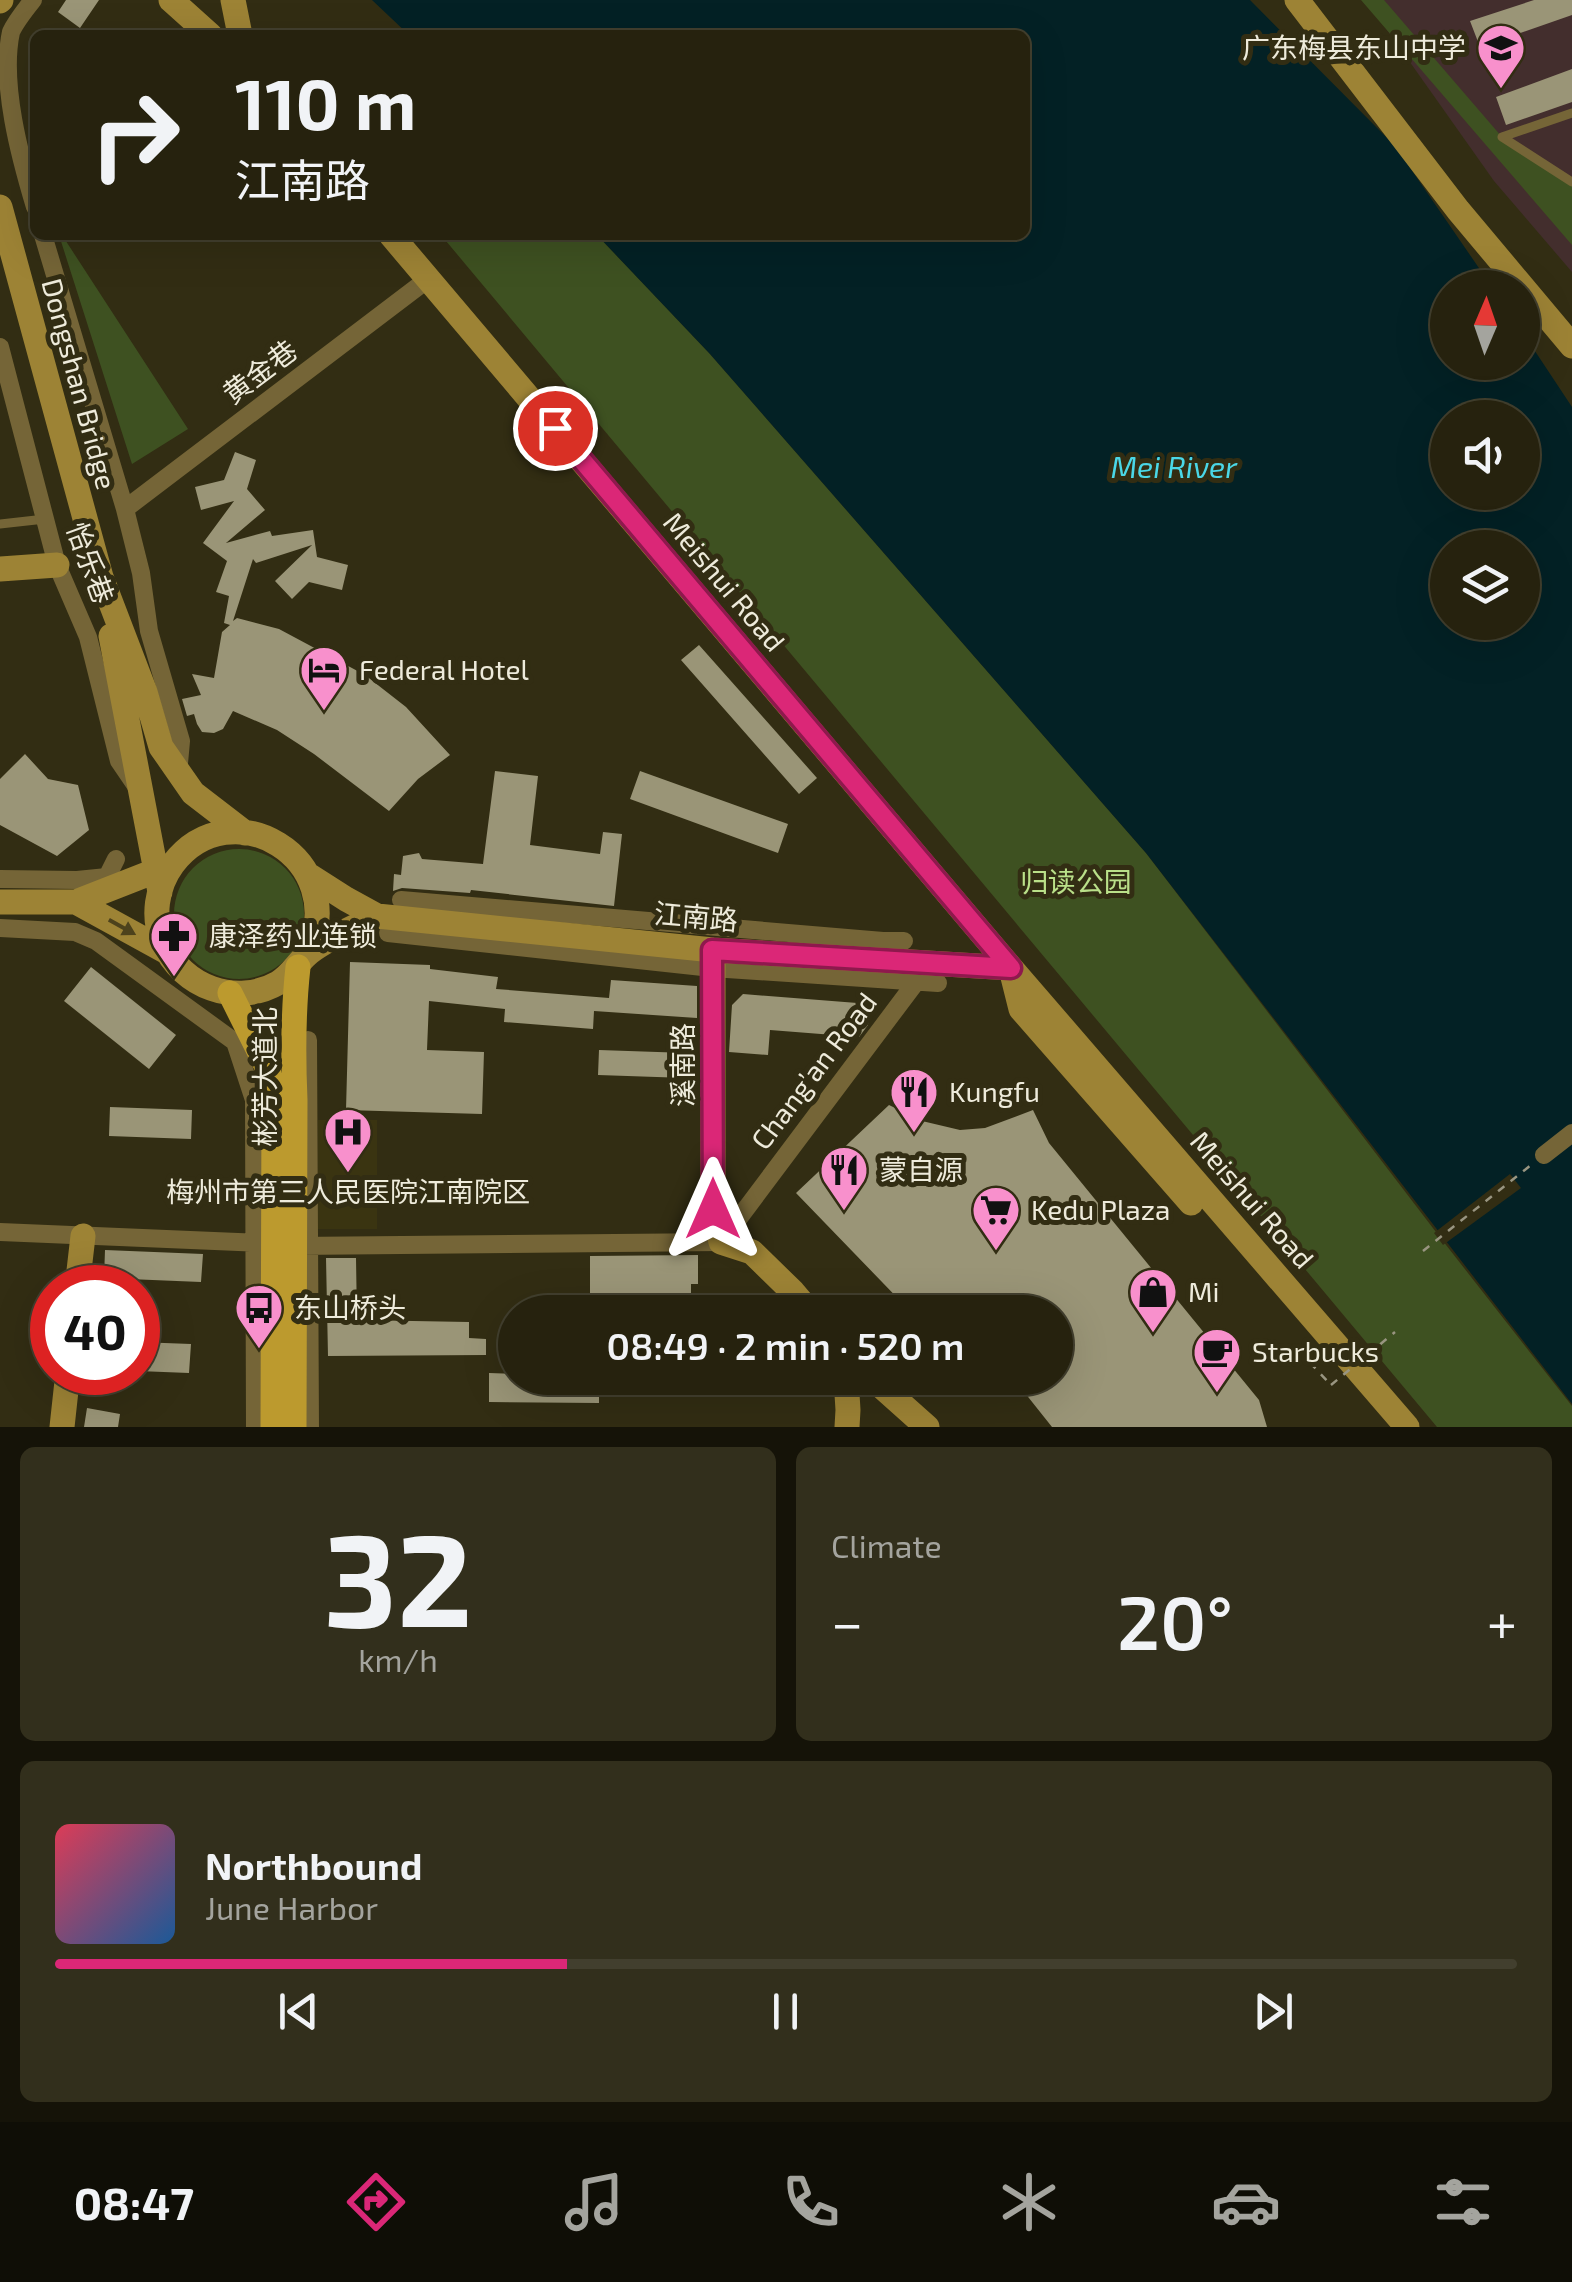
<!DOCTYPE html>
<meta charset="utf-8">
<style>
:root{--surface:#26220e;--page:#322f1c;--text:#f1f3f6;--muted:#a4a49e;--line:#423f2e;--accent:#db2777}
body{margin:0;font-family:"Exo 2","Noto Sans SC",sans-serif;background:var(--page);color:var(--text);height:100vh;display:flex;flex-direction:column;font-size:38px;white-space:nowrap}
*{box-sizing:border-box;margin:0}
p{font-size:32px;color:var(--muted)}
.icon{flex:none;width:55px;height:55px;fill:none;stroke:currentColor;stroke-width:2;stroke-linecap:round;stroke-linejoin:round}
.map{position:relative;height:1427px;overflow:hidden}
.drawer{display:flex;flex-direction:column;gap:20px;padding:20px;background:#151308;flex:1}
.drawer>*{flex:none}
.hud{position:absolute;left:30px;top:30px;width:1000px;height:210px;border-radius:15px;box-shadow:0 10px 40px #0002,0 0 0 2px var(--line);background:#26220e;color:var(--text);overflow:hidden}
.needle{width:65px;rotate:2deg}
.controls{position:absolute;left:1430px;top:270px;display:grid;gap:20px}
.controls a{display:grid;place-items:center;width:110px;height:110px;border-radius:50%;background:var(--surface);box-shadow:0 10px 40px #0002,0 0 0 2px var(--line);font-size:50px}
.speed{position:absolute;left:30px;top:1265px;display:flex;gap:20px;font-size:50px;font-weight:700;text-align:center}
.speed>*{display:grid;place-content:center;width:130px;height:130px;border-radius:50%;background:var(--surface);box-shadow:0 10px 40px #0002,0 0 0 2px var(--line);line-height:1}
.speed .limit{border:15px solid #d22;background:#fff;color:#111}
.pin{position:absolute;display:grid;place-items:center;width:85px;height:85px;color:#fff;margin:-42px;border:5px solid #fff;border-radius:50%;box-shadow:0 2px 10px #0007}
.me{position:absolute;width:110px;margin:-55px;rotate:0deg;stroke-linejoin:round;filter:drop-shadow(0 0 8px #0008)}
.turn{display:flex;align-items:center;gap:35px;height:210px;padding:0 40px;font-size:45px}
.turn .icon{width:130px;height:130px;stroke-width:2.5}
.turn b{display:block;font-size:70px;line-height:85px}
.big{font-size:75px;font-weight:600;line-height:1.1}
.drawer .widget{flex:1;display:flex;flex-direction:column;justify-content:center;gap:15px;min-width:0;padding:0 35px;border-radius:15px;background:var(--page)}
.drawer .dial{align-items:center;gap:0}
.dial b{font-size:130px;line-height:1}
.song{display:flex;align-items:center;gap:30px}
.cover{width:120px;height:120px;border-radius:15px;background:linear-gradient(135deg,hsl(350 70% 55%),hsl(210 70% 35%))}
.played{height:10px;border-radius:5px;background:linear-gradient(90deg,var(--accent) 35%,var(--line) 35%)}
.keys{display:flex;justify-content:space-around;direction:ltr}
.heat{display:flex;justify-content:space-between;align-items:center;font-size:55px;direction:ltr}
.drawer .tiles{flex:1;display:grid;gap:20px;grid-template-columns:1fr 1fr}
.widget:last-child{grid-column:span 2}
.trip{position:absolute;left:498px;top:1295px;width:575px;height:100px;border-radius:50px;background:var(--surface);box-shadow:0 10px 40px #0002,0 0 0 2px var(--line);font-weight:600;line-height:100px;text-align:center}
.tabs{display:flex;height:160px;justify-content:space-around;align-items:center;background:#0f0e06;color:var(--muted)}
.tabs .icon{width:70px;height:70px}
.tabs .active{color:var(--accent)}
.tabs b{font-size:45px;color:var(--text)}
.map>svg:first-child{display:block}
.built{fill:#3a3411}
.education{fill:#432e2d}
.green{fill:#3e5121}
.water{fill:#032125;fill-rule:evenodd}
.pier{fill:#322d13}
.building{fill:#9a9577}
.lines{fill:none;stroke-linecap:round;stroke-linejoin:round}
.path{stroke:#999581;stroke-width:2.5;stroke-dasharray:8 8;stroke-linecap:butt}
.lane{stroke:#756537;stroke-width:9}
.street{stroke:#756537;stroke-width:18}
.secondary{stroke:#9d8335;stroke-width:25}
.primary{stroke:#bc9a2e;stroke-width:25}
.path-bridge{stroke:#999581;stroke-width:2.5;stroke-dasharray:8 8;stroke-linecap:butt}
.oneway{fill:#4d421c}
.route-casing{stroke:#8e194d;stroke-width:25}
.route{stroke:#db2777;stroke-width:18}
.labels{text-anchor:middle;stroke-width:10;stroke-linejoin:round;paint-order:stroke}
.poi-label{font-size:28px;fill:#eeebdb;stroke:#322d13;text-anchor:start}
.street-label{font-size:28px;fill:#eeebdb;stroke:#322d13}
.park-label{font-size:28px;fill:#bae089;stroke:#322d13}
.water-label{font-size:30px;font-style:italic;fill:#4ad7e7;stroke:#322d13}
</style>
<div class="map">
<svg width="1572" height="1427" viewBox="0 0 1572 1427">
<rect width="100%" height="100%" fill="#322d13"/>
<path class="built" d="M318,1120H377V1229H318Z"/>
<path class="education" d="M1366,0H1572V272L1494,181Z"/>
<path class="green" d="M1361,0H1384L1502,137L1572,181V245Z
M59,235H62L188,429L132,464Z
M441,235H597L710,354L1146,853L1439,1236L1572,1406V1427H1437Z
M174 914a65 65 0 1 1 130 0a65 65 0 1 1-130 0Z"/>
<path class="water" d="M372,0H1250L1395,146L1492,287L1448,288V362H1522L1523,333L1572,407V1404L1146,853L710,354L597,235H1025V35H409ZM1448,418H1522V492H1448ZM1448,548H1522V622H1448Z"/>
<path class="pier" d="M1510,1174L1521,1188L1443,1245L1434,1233Z"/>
<path class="building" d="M66,0H99L80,28L58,12Z
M1534,0H1572V15L1480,47L1470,21Z
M1572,69V102L1506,125L1496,97Z
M235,452L256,460L247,489L265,510L226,543L270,531L272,536L313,530L317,557L348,565L342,590L309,582L292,599L275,581L312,545L256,563L253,559L233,621L237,618L279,629L365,675L406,707L450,755L418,779L389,811L314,754L277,730L233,711L223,729L214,733L202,732L197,724L194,714L187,716L182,699L201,695L192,674L214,678L222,632L230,625L224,623L229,596L216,592L227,561L203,543L234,501L201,510L195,487L224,480Z
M699,645L817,778L799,794L681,660Z
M25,754L48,779L78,785L89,830L57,856L0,825V779Z
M495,771L538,776L530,845L600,854L603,832L622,834L614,906L471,890L470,893L402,888L393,891L394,874L401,875L403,856L419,853L422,859L483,864Z
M640,771L788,824L778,853L630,799Z
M350,962L430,965V969L498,977L496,989L609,998L611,980L697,986V1018L594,1011L593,1029L504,1022L505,1009L429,1001L427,1050L484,1052L482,1114L346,1110Z
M91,967L176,1035L149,1069L64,1001Z
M743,994L870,1004L868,1025L859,1037L770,1030L768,1055L729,1052L732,1005Z
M599,1050L687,1053L686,1078L598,1075Z
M889,1105L922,1121L960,1130L985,1128L1033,1110L1049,1143L1259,1400L1267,1427H1052L1013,1378H1055V1312H911L796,1193Z
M110,1107L192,1110L191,1139L109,1136Z
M105,1250L203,1254L201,1282L104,1278Z
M698,1255V1284H691V1312H590V1256Z
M326,1258H356L357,1320L469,1322V1338L486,1339V1355L328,1356Z
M138,1342L191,1344L189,1373L138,1371Z
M489,1373L515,1374V1378H599V1403L489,1402Z
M87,1408L120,1414L118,1427H84Z"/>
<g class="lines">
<path class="path" d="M1423,1251L1531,1165
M1299,1351L1331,1385"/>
<path class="lane" d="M1572,113L1502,137L1572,182
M0,524L45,519"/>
<path class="street" d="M33,0C25,10 16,21 11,32C0,83 20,157 35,207
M43,235L125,509L141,573L149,631L181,741L178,774
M0,347L57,565L88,637L119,761L136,786
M125,509L428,279
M0,879L77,880L107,877L116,859
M401,900L883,941H904
M0,928L75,932L96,941L235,1042L254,1100L255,1427
M388,933L712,968L938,983
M308,1040L310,1427
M1544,1155L1572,1133
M0,1232L264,1243
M294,1246L721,1242L916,982"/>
<path class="secondary" d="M171,0L210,35
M233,0L240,35
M1297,0L1458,210L1572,346
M0,1L1,0
M0,207L101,577L145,692L161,747L193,793L245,833
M391,235L1011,968L1407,1427
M0,569L57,565
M111,636L160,892
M310,876L346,899L377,916L713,950L1011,968
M0,902H76L168,866
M76,902L167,952
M713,950V1209L721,1242L752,1252L793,1292L810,1312
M308,953C351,858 231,788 173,864C156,887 152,918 163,943C182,987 236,1007 278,983C292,975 298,961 310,952C330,937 355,927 377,916
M1012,973L1021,1009L1191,1203
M77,1288L83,1236
M846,1378L848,1410L847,1427
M872,1378L927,1427
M62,1427L68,1372"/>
<path class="primary" d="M230,993L268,1069L274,1100L273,1427
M294,1427L295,1100C293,1055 293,1012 298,967"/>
<path class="path-bridge" d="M1331,1385L1395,1332"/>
</g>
<defs><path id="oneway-solid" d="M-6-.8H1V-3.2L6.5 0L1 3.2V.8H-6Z" transform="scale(2.5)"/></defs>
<use class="oneway" href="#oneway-solid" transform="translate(122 927) rotate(29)"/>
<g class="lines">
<g class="route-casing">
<path id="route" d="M555,428L1011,968L712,950L713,1209"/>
</g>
<use href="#route" class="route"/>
</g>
<defs>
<g id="school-pin" transform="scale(2.5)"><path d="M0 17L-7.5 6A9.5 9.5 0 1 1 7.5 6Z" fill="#f890cc" stroke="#322d13"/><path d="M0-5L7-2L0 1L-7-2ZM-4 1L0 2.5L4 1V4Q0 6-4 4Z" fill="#111"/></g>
<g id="hotel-pin" transform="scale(2.5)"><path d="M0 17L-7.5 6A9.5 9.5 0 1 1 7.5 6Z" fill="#f890cc" stroke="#322d13"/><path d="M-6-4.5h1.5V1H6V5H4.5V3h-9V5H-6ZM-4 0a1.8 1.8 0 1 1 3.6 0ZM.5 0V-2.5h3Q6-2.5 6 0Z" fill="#111"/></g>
<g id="pharmacy-pin" transform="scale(2.5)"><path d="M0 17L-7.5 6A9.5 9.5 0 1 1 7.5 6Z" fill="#f890cc" stroke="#322d13"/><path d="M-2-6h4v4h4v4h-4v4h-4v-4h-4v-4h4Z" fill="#111"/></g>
<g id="restaurant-pin" transform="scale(2.5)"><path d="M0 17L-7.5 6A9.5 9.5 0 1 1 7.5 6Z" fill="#f890cc" stroke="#322d13"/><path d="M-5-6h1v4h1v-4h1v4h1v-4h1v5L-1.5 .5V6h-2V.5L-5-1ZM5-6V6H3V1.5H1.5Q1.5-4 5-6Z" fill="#111"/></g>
<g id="hospital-pin" transform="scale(2.5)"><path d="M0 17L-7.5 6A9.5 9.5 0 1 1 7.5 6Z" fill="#f890cc" stroke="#322d13"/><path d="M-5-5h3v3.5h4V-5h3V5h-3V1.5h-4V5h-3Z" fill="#111"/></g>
<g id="supermarket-pin" transform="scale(2.5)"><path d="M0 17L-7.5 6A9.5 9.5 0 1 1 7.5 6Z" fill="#f890cc" stroke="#322d13"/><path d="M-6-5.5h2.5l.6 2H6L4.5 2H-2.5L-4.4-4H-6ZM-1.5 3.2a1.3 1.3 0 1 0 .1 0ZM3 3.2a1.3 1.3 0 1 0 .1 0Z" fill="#111"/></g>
<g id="shop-pin" transform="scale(2.5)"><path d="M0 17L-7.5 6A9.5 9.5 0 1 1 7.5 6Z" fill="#f890cc" stroke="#322d13"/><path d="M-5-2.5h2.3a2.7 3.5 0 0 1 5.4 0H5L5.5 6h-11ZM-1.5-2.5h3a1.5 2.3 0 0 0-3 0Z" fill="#111"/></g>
<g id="bus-pin" transform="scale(2.5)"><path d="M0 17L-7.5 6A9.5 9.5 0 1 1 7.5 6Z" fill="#f890cc" stroke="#322d13"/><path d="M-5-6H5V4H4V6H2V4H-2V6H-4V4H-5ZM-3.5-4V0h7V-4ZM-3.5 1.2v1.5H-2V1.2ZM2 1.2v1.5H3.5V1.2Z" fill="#111"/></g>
<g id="cafe-pin" transform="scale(2.5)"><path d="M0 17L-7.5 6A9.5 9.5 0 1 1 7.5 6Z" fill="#f890cc" stroke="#322d13"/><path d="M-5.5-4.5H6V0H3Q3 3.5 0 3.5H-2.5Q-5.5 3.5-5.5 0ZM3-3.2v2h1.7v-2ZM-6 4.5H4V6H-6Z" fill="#111"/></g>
</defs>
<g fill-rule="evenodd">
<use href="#school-pin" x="1501" y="48"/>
<use href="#hotel-pin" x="324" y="670"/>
<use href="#pharmacy-pin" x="174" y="936"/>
<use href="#restaurant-pin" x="914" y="1092"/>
<use href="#hospital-pin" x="348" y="1132"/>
<use href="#restaurant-pin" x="844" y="1170"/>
<use href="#supermarket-pin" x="996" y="1210"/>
<use href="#shop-pin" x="1153" y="1292"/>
<use href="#bus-pin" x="259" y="1308"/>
<use href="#cafe-pin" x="1217" y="1352"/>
</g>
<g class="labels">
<g class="poi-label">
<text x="1466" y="58" text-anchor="end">广东梅县东山中学</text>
<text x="359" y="680">Federal Hotel</text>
<text x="209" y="946">康泽药业连锁</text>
<text x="949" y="1102">Kungfu</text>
<text x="879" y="1180">蒙自源</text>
<text x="348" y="1202" text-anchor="middle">梅州市第三人民医院江南院区</text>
<text x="1031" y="1220">Kedu Plaza</text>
<text x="1188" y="1302">Mi</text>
<text x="294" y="1318">东山桥头</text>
<text x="1252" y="1362">Starbucks</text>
</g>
<g class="street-label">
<text transform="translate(260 372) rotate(-37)" y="10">黄金巷</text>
<text transform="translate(79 384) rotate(75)" y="10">Dongshan Bridge</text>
<text transform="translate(90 563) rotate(70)" y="10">怡乐巷</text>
<text transform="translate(724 582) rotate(50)" y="10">Meishui Road</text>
<text transform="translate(696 917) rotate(5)" y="10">江南路</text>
<text transform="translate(683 1065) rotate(-90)" y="10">溪南路</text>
<text transform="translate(814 1071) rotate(-53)" y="10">Chang’an Road</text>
<text transform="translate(265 1077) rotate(-90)" y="10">彬芳大道北</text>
<text transform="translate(1252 1200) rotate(49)" y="10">Meishui Road</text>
</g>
<g class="park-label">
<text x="1076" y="892">归读公园</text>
</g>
<g class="water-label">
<text x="1174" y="478">Mei River</text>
</g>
</g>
</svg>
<div class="controls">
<a><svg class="needle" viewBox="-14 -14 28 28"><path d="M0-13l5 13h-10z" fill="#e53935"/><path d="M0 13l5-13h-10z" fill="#a4a49e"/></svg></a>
<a><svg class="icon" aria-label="sound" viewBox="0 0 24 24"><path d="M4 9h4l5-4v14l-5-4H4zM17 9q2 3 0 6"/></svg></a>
<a><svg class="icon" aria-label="layers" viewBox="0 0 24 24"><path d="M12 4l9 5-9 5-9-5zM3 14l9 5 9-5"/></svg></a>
</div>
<div class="speed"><div class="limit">40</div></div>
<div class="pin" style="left:555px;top:428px;background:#d93025"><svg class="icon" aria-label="arrive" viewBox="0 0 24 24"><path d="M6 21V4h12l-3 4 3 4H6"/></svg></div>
<svg class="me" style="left:713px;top:1209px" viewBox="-20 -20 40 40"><path d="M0-17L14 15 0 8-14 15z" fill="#db2777" stroke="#fff" stroke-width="4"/></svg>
<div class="trip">08:49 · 2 min · 520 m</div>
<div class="hud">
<div class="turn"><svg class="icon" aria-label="right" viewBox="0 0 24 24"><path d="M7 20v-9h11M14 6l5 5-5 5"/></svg><div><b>110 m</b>江南路</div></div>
</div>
</div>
<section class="drawer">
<div class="tiles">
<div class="widget dial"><b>32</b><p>km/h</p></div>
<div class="widget"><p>Climate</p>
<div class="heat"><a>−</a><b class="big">20°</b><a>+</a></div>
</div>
<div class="widget">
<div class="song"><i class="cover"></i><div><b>Northbound</b><p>June Harbor</p></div></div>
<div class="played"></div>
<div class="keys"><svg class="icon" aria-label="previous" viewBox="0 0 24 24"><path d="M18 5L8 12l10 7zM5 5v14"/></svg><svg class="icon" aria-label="pause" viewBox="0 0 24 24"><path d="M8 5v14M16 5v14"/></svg><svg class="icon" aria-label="next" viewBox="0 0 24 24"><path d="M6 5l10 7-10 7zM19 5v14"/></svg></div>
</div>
</div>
</section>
<nav class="tabs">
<b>08:47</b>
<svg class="icon active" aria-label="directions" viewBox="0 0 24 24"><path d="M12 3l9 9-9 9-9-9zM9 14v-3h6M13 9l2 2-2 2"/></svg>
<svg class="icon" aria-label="music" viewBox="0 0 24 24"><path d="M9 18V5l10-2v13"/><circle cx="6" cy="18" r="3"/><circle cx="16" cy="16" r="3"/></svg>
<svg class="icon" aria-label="phone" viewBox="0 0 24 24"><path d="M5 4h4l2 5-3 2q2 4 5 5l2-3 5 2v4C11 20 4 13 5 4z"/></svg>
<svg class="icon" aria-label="climate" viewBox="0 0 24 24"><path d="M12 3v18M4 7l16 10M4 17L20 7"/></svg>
<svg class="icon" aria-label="car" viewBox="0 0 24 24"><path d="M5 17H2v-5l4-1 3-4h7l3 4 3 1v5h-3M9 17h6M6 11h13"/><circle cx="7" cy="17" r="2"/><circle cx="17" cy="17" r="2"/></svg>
<svg class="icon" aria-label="filters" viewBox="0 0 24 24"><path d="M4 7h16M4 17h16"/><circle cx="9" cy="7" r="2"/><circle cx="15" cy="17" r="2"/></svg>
</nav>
